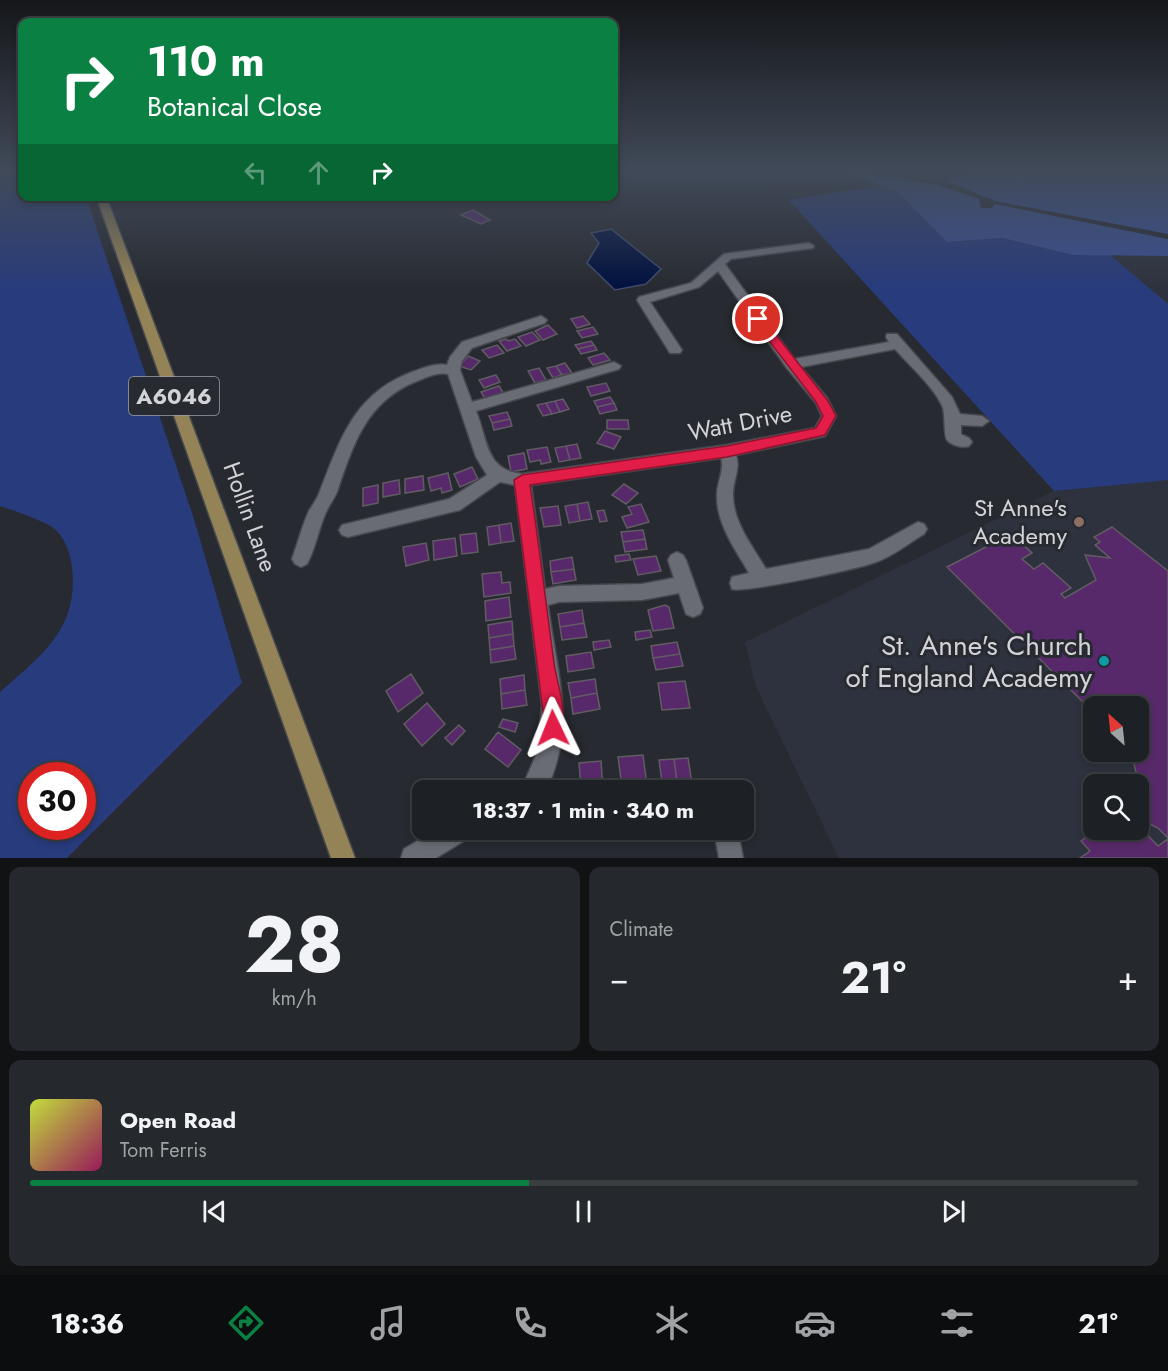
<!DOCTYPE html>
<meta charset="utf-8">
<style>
:root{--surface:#1d2024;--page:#25282c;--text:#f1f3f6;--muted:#a0a3a6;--line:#3b3e41;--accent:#0b8043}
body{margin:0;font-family:Jost,sans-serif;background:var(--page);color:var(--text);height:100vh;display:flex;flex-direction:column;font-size:22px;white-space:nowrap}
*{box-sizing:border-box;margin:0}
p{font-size:20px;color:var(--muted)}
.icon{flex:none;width:33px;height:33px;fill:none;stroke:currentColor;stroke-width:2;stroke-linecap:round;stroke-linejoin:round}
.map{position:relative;height:858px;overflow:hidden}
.side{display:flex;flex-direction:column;gap:9px;padding:9px;background:#101214;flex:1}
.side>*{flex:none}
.top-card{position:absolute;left:18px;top:18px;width:600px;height:183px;border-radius:12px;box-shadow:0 3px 9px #0003,0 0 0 2px var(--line);background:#0b8043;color:#fff;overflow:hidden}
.needle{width:39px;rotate:333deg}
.tools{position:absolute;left:1083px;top:696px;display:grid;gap:12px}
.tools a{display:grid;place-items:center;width:66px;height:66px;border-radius:12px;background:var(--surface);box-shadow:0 3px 9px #0003,0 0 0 2px var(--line);font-size:30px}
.speed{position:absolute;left:18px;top:762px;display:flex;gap:12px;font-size:30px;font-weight:700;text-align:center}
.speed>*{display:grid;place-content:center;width:78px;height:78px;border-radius:50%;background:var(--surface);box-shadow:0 3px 9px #0003,0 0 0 2px var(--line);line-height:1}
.speed .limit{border:9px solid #d22;background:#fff;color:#111}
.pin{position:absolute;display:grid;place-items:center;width:51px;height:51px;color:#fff;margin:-26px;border:3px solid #fff;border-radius:50%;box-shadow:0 2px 6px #0007}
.me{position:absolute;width:66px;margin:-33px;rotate:358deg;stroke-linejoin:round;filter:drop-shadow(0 0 4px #0008)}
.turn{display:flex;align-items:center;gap:21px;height:126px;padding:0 30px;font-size:27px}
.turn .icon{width:78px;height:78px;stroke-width:2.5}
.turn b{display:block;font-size:42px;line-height:51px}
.lanes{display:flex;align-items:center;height:57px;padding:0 30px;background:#0003;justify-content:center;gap:30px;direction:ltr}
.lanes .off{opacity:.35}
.big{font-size:45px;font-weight:700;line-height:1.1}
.side .tile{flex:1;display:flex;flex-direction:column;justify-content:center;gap:9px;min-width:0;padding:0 21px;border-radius:12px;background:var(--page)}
.side .dial{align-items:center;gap:0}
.dial b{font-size:78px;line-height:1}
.song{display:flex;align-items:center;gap:18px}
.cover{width:72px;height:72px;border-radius:9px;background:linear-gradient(135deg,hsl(70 70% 55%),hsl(330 70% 35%))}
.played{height:6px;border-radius:3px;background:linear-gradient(90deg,var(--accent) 45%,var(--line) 45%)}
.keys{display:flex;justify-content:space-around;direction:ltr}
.heat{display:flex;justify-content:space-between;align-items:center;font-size:33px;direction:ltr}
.side .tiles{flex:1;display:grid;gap:9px;grid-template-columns:1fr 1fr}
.tile:last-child{grid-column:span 2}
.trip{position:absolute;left:412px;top:780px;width:342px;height:60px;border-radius:12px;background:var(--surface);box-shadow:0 3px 9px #0003,0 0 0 2px var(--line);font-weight:700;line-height:60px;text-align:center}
.dock{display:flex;height:96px;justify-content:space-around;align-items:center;background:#0c0d0e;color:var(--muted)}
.dock .icon{width:42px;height:42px}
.dock .active{color:var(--accent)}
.dock b{font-size:27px;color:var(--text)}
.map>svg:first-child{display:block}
.built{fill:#2e323e;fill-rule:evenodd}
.green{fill:#283b7c;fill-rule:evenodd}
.forest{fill:#3a5095}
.water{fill:#00103e;stroke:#3f4a6c;stroke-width:1.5}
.building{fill:#58296a;stroke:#615c63;stroke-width:1.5}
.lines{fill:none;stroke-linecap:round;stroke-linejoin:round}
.minor-casing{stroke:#46484e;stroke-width:3}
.major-casing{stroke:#46484e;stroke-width:3}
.minor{fill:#696c74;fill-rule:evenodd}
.major{fill:#938357;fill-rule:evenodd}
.route{fill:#e11d48;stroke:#92132f;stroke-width:1.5}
.education-dot{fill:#8d6e63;stroke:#272a30;stroke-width:2}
.culture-dot{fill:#0f9aa8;stroke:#272a30;stroke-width:2}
.labels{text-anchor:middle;stroke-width:6;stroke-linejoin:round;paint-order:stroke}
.shield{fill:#272a30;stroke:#9fa0a6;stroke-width:1.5}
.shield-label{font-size:22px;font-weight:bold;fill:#d2d3d8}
.street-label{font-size:24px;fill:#d2d3d8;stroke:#272a30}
.poi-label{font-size:24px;fill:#d2d3d8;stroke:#272a30;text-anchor:end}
.near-poi-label{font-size:28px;fill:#d2d3d8;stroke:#272a30;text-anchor:end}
</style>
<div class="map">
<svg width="1168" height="858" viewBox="0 0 1168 858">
<rect width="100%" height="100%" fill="#272a30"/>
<path class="built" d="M882,185L1073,255L1168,256V858H839L756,687L745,642L1054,491L789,200ZM1094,706H1138V752H1094ZM1094,784H1138V830H1094Z"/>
<path class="green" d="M0,170H22V196L86,197L194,519L242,683L67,858H0V692C42,654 79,629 72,567C70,553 65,536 52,527C37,518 17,512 0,506ZM32,776H82V826H32Z
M882,185L898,192L947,242L1003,238L1073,255L1109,254L1168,304V480L1054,491L789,200Z"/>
<path class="forest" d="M839,170H857L872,175L938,185L979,199L981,208H992L995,204L1168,239V256L1073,255L1003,238L947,242L898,192Z
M981,170H1168V234L995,201L947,181Z"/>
<path class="water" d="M611,229L661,269L646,284L615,290L587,263L599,243L591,233Z"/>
<path class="building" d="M473,210L490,220L481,224L461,215Z
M583,316L590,324L577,328L571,319Z
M548,325L557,334L543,340L535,331Z
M593,327L598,334L582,338L577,331Z
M532,332L540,340L526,346L518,337Z
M506,339L508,341L515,339L521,346L507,351L499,341Z
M591,341L594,345L578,349L575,345Z
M497,345L504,353L489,358L482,350Z
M594,345L597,350L581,354L578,349Z
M604,353L610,360L593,365L588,358Z
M468,356L480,361L471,370L459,366Z
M565,363L572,373L562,375L556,366Z
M556,366L562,375L553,378L547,368Z
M539,368L546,380L535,383L528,371Z
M496,375L500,382L484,388L479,380Z
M606,383L610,391L591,396L587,387Z
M499,386L504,394L486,400L481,392Z
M610,397L614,403L597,407L594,401Z
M563,399L569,409L560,412L555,401Z
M555,401L560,412L552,414L546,403Z
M546,403L552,414L543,416L537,405Z
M614,403L617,410L600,414L597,407Z
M507,412L510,419L492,423L489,416Z
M510,419L512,426L494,430L492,423Z
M607,420H628L629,429H607Z
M605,431L621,437L614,449L597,443Z
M577,444L581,458L570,460L566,446Z
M566,446L570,460L559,462L555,448Z
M547,447L551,462L541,464L540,460L530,462L527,450Z
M524,453L527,469L511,472L508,456Z
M472,467L478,479L460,487L454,474Z
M448,473L452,490L442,493L441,488L431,491L428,478Z
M423,476L424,490L405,493V479Z
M399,480L400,494L383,497V483Z
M624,484L638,493L626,504L612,495Z
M378,485V503L363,506V488Z
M588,502L592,519L580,521L577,504Z
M577,504L580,521L569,523L565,506Z
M641,504L649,522L627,528L622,517L632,514L628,507Z
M558,506L561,525L544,527L540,508Z
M604,510L607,521L600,522L597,511Z
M511,523L514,541L501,543L499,525Z
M499,525L501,543L489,545L487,527Z
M1112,527L1168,571V838L1158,828L1138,818V784H1136V772L1131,752H1138V706H1094V713L947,567L1011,534L1032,553L1022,559L1034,569L1043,563L1071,588L1061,594L1065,598L1096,580L1085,555L1110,558L1095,545L1100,542L1094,537Z
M643,530L645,539L623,542L621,532Z
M476,533L478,552L462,554L460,535Z
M455,538L457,556L434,560L433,541Z
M645,539L647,549L625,552L623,542Z
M426,543L429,560L406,566L403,547Z
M629,554L631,560L616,562L615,556Z
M656,556L661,571L638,575L633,559Z
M572,557L574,569L551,572L550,561Z
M574,569L576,580L553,584L551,572Z
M501,572L502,583L510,582L511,593L484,597L482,574Z
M509,597L511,617L486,621L485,601Z
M665,605L669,607L674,628L653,631L648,610Z
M582,610L584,623L560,627L558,614Z
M512,621L513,634L489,638L488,625Z
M584,623L587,637L562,640L560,627Z
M650,630L652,637L636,640L635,632Z
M513,634L514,646L490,650L489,638Z
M609,640L611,647L594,650L593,642Z
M677,642L680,654L653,658L651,646Z
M514,646L516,659L491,663L490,650Z
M591,652L594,668L568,672L566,656Z
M680,654L683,666L656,670L653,658Z
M411,674L423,693L398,712L386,691Z
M524,675L525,690L501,694L500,679Z
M595,679L597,693L571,698L568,683Z
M685,681L690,708L662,710L658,683Z
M525,690L527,705L502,709L501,694Z
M597,693L600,709L573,714L571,698Z
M427,703L445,724L422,746L404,724Z
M503,719L518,723L515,732L499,727Z
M459,725L465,731L452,745L445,738Z
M498,732L521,750L508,767L485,749Z
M643,755L647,785L622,787L618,757Z
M688,758L693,790H678L674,759Z
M674,759L678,790H663L659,760Z
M601,761L603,790H581L579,763Z
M1138,825L1158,846L1168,839V858H1080L1090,851L1081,841L1096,830H1138Z"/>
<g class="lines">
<g class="minor-casing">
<path id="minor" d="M809,243L814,246L813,248L731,259L725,264L794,359L889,342L886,337L887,334H897L952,397L960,414L982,416L989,421L982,426L961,425V434L969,438L972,442L969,446C963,448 952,446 947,440C944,437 945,415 943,408C936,389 909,365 895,349L801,367L827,398L836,416L825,436L736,455C741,469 732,482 733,497C734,524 753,547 766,569L869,549L918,522L924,524L927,529L924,534C909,543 893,556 876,562C858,569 745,593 732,589L730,583L732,577L749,573C735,549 716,523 717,495C717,482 725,469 721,458L531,485L545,589L559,586L642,584L674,578L668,560L671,555L677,552L683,555L686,560L703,608L700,614L693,617L686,614L679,593L642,600L559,602L548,605C556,670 577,728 546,790H521L537,753L542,705L515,485L500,482L460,510L348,537L342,535L339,530L342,525L449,499L487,475L476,457L448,374C436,372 428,377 417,381C366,401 353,445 337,492C333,501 327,508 324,517C318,532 315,549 307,564L301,567L295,564L292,559C298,543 302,526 309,511C313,504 318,498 320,491C341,438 354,394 412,372C424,368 434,363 447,365L450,357L462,342L541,316L547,320L545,323L472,348L462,361L460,370L472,402L614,362L621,366L619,369L476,411C488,440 485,470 522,474L727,445L815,428L822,416L816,403L786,367L718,271L699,287L650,302L682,350L680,353H670L637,300L639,297L691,283L724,254Z
M436,830H470L467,839L436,858H401L404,849Z
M714,830H738L743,858H719Z"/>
</g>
<g class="major-casing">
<path id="major" d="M96,196H106L355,858H331Z"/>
</g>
<use href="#minor" class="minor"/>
<use href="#major" class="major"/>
</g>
<linearGradient id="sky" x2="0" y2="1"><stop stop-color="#15171a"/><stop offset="0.59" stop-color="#414a59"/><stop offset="1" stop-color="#414a59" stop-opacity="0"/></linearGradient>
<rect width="1168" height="290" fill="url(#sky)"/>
<path class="route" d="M754,317H762L828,401L836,416L825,435L727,457L530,485C539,544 546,604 554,663C557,686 569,712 560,735L553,738L546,735L514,480L522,475L727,446L816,428L823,416L816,402L754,321Z"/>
<circle class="education-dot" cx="1079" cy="522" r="6"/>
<circle class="culture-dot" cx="1104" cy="661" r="6"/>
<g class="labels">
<rect class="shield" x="129" y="377" width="90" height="38" rx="4.5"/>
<g class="shield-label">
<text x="174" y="404">A6046</text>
</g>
<g class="street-label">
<text transform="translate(740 423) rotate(-11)" y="8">Watt Drive</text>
<text transform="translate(250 517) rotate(70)" y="8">Hollin Lane</text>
</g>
<g class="poi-label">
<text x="1067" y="516">St Anne's<tspan x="1067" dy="28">Academy</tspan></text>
</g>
<g class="near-poi-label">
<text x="1092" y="655">St. Anne's Church<tspan x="1092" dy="32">of England Academy</tspan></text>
</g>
</g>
</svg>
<div class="tools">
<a><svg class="needle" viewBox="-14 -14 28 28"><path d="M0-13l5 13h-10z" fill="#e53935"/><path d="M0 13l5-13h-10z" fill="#a0a3a6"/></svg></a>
<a><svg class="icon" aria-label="search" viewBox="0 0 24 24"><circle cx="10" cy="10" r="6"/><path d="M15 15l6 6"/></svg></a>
</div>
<div class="speed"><div class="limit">30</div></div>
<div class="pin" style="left:758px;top:319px;background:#d93025"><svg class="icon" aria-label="arrive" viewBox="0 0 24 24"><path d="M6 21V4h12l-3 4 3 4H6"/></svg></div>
<svg class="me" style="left:553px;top:728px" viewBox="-20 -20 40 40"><path d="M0-17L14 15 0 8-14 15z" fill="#e11d48" stroke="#fff" stroke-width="4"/></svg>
<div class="trip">18:37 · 1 min · 340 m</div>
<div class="top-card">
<div class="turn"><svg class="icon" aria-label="right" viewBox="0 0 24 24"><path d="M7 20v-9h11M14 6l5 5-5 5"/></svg><div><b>110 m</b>Botanical Close</div></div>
<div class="lanes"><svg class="icon off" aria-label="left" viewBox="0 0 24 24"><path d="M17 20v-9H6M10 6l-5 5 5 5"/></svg><svg class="icon off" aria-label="ahead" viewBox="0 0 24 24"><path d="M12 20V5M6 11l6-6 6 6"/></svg><svg class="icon" aria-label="right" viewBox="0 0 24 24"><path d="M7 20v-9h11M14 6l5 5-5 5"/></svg></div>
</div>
</div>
<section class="side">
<div class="tiles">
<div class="tile dial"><b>28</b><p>km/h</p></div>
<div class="tile"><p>Climate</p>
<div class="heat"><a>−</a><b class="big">21°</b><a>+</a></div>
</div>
<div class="tile">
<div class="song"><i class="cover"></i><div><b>Open Road</b><p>Tom Ferris</p></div></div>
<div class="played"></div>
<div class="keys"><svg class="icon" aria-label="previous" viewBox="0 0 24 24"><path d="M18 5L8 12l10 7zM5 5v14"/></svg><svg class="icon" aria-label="pause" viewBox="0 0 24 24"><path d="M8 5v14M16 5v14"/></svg><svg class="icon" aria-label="next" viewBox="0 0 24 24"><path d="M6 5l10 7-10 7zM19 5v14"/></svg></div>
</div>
</div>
</section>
<nav class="dock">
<b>18:36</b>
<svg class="icon active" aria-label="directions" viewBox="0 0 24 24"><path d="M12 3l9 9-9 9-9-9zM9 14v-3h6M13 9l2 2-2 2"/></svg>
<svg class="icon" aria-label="music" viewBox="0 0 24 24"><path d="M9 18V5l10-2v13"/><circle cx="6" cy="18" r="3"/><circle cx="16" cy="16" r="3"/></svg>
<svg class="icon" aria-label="phone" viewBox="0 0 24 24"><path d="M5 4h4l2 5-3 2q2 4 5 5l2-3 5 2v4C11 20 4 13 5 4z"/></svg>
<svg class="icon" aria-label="climate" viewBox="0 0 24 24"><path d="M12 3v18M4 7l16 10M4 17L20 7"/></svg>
<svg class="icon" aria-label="car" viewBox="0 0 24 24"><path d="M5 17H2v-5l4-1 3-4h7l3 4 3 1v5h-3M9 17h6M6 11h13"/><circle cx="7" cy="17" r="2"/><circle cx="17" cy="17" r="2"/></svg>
<svg class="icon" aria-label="filters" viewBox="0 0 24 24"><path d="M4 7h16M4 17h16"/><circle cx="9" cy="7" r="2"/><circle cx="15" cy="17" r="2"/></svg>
<b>21°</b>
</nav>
